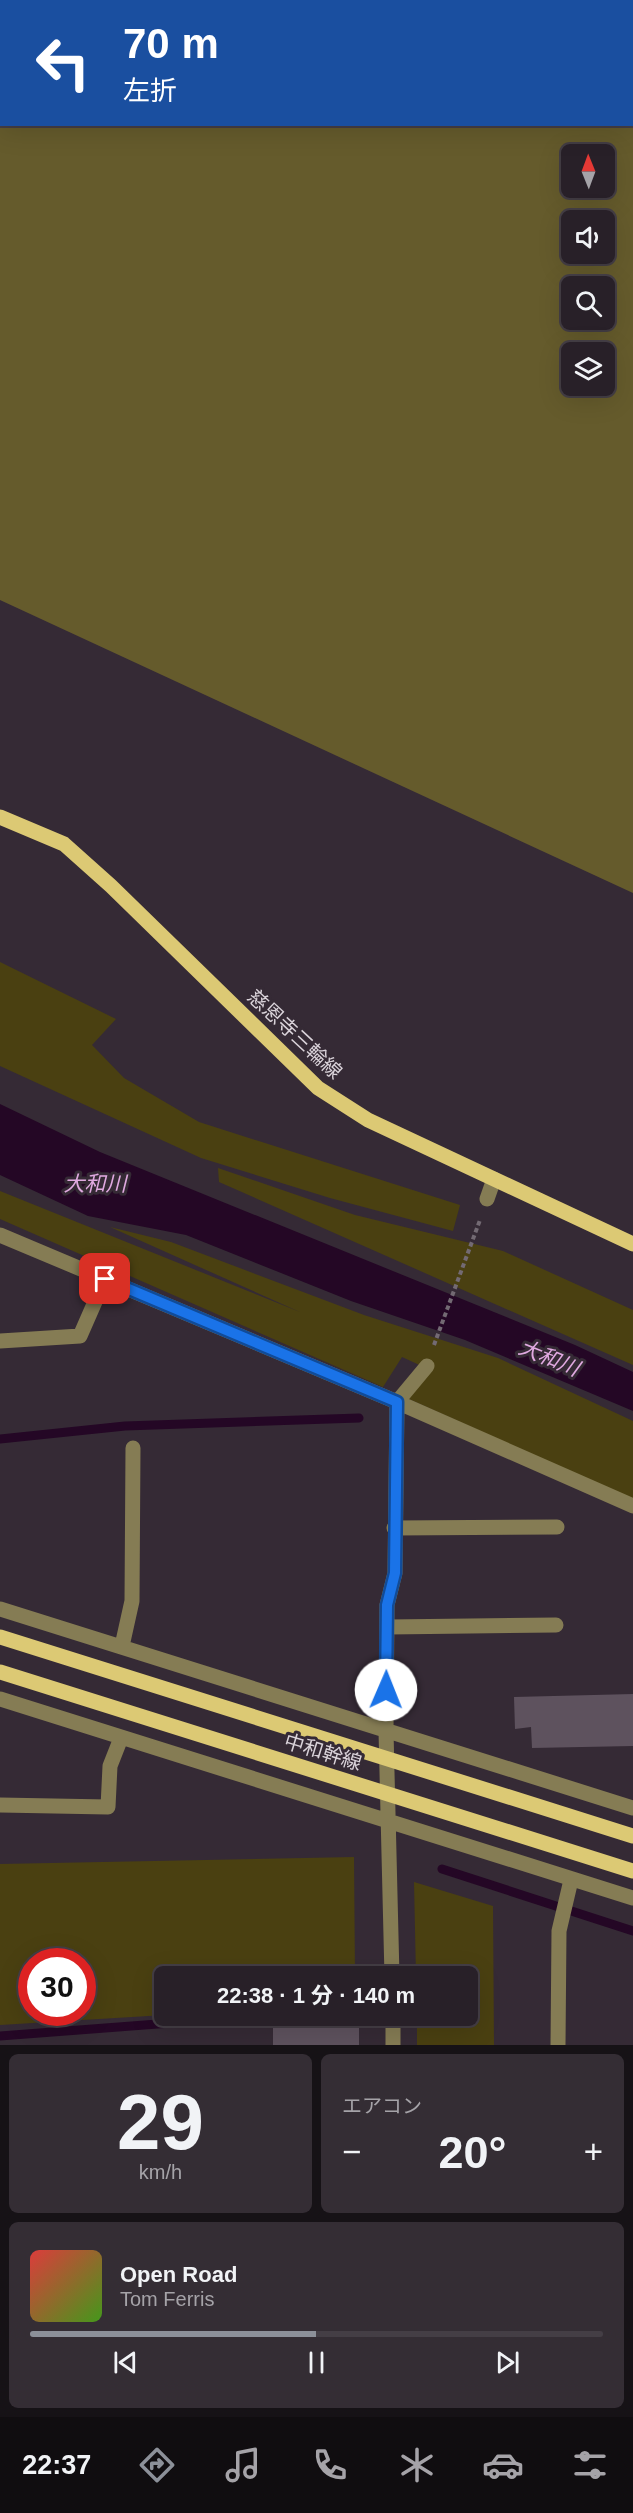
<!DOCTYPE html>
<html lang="ja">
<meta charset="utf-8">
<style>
:root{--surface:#282028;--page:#342d34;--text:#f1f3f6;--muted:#a5a3a8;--line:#443e45;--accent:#8c9099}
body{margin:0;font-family:Helvetica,"Noto Sans JP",sans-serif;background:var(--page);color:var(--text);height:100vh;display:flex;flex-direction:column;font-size:22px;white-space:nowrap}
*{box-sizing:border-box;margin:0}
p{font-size:20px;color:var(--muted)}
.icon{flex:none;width:33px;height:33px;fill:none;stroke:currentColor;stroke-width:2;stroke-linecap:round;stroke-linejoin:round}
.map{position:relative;height:2045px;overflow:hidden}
.panel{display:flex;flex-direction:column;gap:9px;padding:9px;background:#161216;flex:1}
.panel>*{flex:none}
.banner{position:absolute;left:0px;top:0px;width:633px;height:126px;box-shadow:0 6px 24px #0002,0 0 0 2px var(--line);background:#1a4fa0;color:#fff;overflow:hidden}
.needle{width:39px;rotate:359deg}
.tools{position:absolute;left:561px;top:144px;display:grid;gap:12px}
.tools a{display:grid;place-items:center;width:54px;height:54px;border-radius:9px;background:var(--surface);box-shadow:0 6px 24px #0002,0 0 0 2px var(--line);font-size:30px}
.speed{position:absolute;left:18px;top:1948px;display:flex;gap:12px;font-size:30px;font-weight:700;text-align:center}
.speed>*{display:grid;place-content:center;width:78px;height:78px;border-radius:50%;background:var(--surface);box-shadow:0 6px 24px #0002,0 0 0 2px var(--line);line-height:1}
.speed .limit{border:9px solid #d22;background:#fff;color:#111}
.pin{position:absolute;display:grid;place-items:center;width:51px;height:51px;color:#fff;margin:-26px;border-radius:12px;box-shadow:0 3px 9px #0006}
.me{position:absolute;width:66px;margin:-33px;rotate:1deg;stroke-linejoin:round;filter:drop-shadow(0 0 4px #0008)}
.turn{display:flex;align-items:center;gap:21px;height:126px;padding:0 24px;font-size:27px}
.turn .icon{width:78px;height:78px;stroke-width:2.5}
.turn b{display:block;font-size:42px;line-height:51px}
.big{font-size:45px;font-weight:700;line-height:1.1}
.panel .card{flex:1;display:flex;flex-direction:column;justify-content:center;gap:9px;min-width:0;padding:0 21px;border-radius:9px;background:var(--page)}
.panel .dial{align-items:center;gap:0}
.dial b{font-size:78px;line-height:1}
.song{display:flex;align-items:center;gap:18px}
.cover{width:72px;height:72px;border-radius:9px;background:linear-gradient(135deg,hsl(0 70% 55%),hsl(100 70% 35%))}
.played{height:6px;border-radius:3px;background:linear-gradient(90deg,var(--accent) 50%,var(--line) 50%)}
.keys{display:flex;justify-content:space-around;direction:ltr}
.heat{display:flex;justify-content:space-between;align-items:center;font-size:33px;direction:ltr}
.panel .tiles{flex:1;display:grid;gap:9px;grid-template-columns:1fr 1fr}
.card:last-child{grid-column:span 2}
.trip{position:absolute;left:154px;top:1966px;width:324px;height:60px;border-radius:9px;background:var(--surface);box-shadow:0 6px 24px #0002,0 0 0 2px var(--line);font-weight:700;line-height:60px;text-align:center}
.dock{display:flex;height:96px;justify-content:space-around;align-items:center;background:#100d10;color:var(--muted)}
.dock .icon{width:42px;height:42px}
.dock .current{color:var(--accent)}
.dock b{font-size:27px;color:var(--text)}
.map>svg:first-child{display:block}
.green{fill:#4a4011;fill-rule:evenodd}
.forest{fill:#655b2c;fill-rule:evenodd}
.water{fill:#240725}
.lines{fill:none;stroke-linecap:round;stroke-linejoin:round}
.stream{stroke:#240725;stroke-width:9}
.building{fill:#5e525e}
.path{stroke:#736a73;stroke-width:4;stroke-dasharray:4.5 3;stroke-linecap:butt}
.minor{stroke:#857c54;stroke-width:15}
.major{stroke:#dcc974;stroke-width:15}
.route-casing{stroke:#114b97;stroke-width:15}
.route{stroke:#1a73e8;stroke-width:10}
.labels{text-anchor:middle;stroke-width:6;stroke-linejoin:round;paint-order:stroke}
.street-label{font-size:20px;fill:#dad3da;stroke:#352a35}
.water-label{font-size:21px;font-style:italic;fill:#e0a9e0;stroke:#352a35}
</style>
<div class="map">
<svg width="633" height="2045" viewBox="0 0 633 2045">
<rect width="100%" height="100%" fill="#352a35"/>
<path class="green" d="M0,962L116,1019L92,1045L124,1078L199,1122L460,1205L453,1231L330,1198L201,1158L0,1066Z
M218,1168L355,1215L503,1251L633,1310V1365L219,1182Z
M0,1191L300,1312L110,1227L171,1242L364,1315L498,1358L633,1421V1500L400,1395L426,1368L402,1357L383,1387L0,1219Z
M354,1857L355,1977H165V2015L0,2025V1864ZM32,1962H82V2013H32Z
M414,1882L493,1906L494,2045H417V2016H468V1977H416Z"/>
<path class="forest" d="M0,0H633V893L0,600ZM2,2H632V124H2ZM572,154H604V188H572ZM572,220H604V254H572ZM572,286H604V320H572ZM572,352H604V386H572Z"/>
<path class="water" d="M0,1104L100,1152L575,1345L633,1372V1411L465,1340L351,1301L186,1235L88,1216L0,1175Z"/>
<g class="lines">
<path class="stream" d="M0,1439L125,1426L359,1418
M442,1869L633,1931
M0,2036L263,2016"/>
</g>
<path class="building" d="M633,1694V1746L532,1748L531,1727L515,1729L514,1697Z
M359,2026V2045H273V2028Z"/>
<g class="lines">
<path class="path" d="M434,1345L480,1220"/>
<path class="minor" d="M487,1199L494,1179
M0,1235L397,1402L633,1506
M0,1341L80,1336L105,1279
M394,1528L557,1527
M0,1609L633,1808
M388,1627L556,1625
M122,1646L132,1601L133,1448
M0,1699L633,1898
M0,1805L108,1807L110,1766L121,1738
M392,1977L386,1731L387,1605L395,1573L397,1402L427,1366
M393,2016V2045
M558,2045L559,1931L571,1880"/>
<path class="major" d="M0,817L64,844L111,886L318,1088L368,1120L633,1244
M0,1637L633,1836
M0,1672L633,1871"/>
</g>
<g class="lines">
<g class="route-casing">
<path id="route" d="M105,1279L397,1402L395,1573L387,1605L386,1690"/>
</g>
<use href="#route" class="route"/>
</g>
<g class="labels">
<g class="street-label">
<text transform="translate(295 1034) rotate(43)" y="7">慈恩寺三輪線</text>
<text transform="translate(323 1752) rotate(17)" y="7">中和幹線</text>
</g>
<g class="water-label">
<text x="95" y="1191">大和川</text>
<text transform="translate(549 1358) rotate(22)" y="7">大和川</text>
</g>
</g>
</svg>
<div class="tools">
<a><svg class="needle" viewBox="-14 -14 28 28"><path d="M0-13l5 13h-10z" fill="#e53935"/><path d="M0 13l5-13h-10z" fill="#a5a3a8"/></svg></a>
<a><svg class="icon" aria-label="sound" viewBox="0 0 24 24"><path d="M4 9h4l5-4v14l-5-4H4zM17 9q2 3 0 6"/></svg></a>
<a><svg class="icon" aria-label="search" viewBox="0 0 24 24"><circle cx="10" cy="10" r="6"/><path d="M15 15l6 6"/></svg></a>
<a><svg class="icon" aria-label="layers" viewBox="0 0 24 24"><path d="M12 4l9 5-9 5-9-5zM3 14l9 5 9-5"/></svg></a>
</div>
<div class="speed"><div class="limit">30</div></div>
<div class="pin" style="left:105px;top:1279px;background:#d93025"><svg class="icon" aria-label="arrive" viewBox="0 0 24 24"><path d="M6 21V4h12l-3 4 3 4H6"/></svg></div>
<svg class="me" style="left:386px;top:1690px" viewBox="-20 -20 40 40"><circle r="19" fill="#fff"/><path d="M0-13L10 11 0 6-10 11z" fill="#1a73e8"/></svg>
<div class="trip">22:38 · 1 分 · 140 m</div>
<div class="banner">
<div class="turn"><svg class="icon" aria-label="left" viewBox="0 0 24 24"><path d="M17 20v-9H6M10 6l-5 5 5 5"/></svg><div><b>70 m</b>左折</div></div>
</div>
</div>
<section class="panel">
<div class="tiles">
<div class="card dial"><b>29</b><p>km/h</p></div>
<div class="card"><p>エアコン</p>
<div class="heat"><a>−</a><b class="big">20°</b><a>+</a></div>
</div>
<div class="card">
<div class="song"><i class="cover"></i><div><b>Open Road</b><p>Tom Ferris</p></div></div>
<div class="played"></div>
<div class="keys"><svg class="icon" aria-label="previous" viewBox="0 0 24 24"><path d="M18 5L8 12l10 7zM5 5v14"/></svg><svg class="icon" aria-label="pause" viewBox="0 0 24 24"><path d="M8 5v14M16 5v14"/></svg><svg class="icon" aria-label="next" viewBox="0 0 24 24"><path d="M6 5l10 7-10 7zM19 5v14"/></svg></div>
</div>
</div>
</section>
<nav class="dock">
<b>22:37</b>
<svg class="icon current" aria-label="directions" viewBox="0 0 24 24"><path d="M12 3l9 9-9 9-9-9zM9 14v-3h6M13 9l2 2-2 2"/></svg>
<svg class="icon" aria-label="music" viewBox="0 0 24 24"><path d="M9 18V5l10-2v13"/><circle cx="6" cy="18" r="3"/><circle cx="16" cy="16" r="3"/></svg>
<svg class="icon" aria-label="phone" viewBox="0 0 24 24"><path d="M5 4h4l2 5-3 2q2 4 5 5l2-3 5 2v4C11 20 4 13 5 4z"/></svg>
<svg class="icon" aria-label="climate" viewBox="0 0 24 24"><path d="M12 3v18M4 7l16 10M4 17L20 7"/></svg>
<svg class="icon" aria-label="car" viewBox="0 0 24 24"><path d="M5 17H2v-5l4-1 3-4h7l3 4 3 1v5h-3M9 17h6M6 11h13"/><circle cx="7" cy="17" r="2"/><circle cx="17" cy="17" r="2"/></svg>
<svg class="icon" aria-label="filters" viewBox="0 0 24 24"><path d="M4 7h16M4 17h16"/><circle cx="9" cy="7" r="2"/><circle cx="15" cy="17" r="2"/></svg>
</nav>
